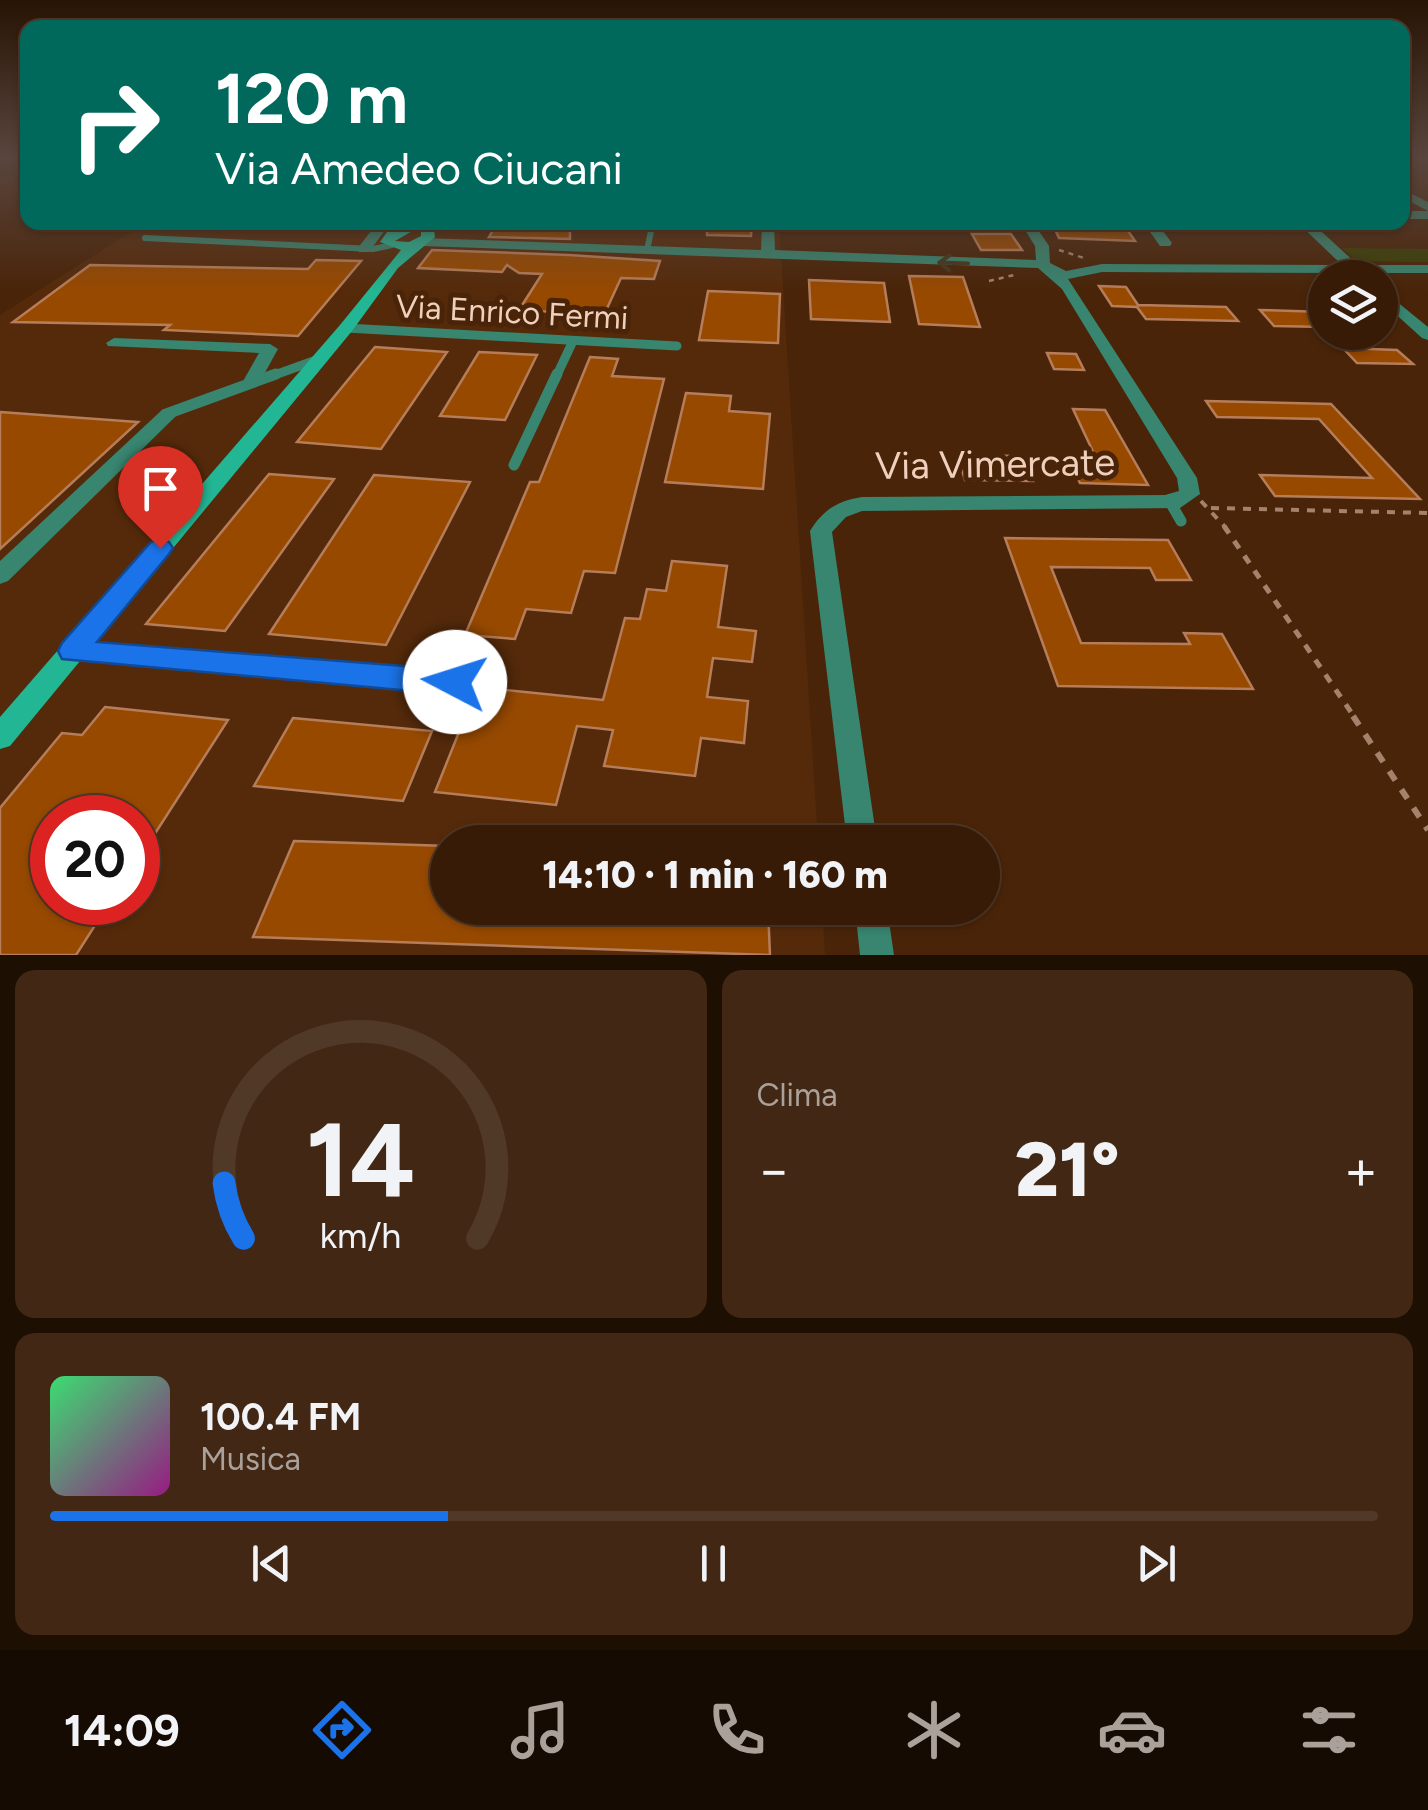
<!DOCTYPE html>
<html lang="it">
<meta charset="utf-8">
<style>
:root{--surface:#371b06;--page:#422814;--text:#f1f3f6;--muted:#aaa19b;--line:#513928;--accent:#1a73e8}
body{margin:0;font-family:Figtree,sans-serif;background:var(--page);color:var(--text);height:100vh;display:flex;flex-direction:column;font-size:38px;white-space:nowrap}
*{box-sizing:border-box;margin:0}
p{font-size:32px;color:var(--muted)}
.icon{flex:none;width:55px;height:55px;fill:none;stroke:currentColor;stroke-width:2;stroke-linecap:round;stroke-linejoin:round}
.map{position:relative;height:955px;overflow:hidden}
.drawer{display:flex;flex-direction:column;gap:15px;padding:15px;background:#1e0f03;flex:1}
.drawer>*{flex:none}
.top-card{position:absolute;left:20px;top:20px;width:1390px;height:210px;border-radius:20px;box-shadow:0 2px 8px #0004,0 0 0 2px var(--line);background:#00695c;color:#fff;overflow:hidden}
.buttons{position:absolute;left:1308px;top:260px;display:grid;gap:20px}
.buttons a{display:grid;place-items:center;width:90px;height:90px;border-radius:50%;background:var(--surface);box-shadow:0 2px 8px #0004,0 0 0 2px var(--line);font-size:50px}
.speed{position:absolute;left:30px;top:795px;display:flex;gap:20px;font-size:50px;font-weight:700;text-align:center}
.speed>*{display:grid;place-content:center;width:130px;height:130px;border-radius:50%;background:var(--surface);box-shadow:0 2px 8px #0004,0 0 0 2px var(--line);line-height:1}
.speed .limit{border:15px solid #d22;background:#fff;color:#111}
.pin{position:absolute;display:grid;place-items:center;width:85px;height:85px;color:#fff;margin:-102px -42px;border-radius:50% 50% 50% 0;rotate:-45deg;box-shadow:0 0 10px #0007}
.pin .icon{rotate:45deg}
.me{position:absolute;width:110px;margin:-55px;rotate:275deg;stroke-linejoin:round;filter:drop-shadow(0 0 8px #0008)}
.turn{display:flex;align-items:center;gap:35px;height:210px;padding:0 30px;font-size:45px}
.turn .icon{width:130px;height:130px;stroke-width:2.5}
.turn b{display:block;font-size:70px;line-height:85px}
.big{font-size:75px;font-weight:800;line-height:1.1}
.drawer .card{flex:1;display:flex;flex-direction:column;justify-content:center;gap:15px;min-width:0;padding:0 35px;border-radius:20px;background:var(--page)}
.drawer .dial{align-items:center;gap:0}
.dial svg{height:260px;overflow:visible;fill:none;stroke:var(--line);stroke-width:7;stroke-linecap:round;text-anchor:middle}
.dial text{fill:var(--text);stroke:none}
.song{display:flex;align-items:center;gap:30px}
.cover{width:120px;height:120px;border-radius:15px;background:linear-gradient(135deg,hsl(140 70% 55%),hsl(310 70% 35%))}
.played{height:10px;border-radius:5px;background:linear-gradient(90deg,var(--accent) 30%,var(--line) 30%)}
.keys{display:flex;justify-content:space-around;direction:ltr}
.heat{display:flex;justify-content:space-between;align-items:center;font-size:55px;direction:ltr}
.drawer .tiles{flex:1;display:grid;gap:15px;grid-template-columns:1fr 1fr}
.card:last-child{grid-column:span 2}
.trip{position:absolute;left:430px;top:825px;width:570px;height:100px;border-radius:50px;background:var(--surface);box-shadow:0 2px 8px #0004,0 0 0 2px var(--line);font-weight:800;line-height:100px;text-align:center}
.tab-bar{display:flex;height:160px;justify-content:space-around;align-items:center;background:#160b02;color:var(--muted)}
.tab-bar .icon{width:70px;height:70px}
.tab-bar .selected{color:var(--accent)}
.tab-bar b{font-size:45px;color:var(--text)}
.map>svg:first-child{display:block}
.built{fill:#552a0a;fill-rule:evenodd}
.green{fill:#3b3e05}
.building{fill:#974900;stroke:#b67d5a;stroke-width:2.5}
.lines{fill:none;stroke-linecap:round;stroke-linejoin:round}
.path-far3{stroke:#a4826b;stroke-width:2.5;stroke-dasharray:5 5;stroke-linecap:butt}
.path-far2{stroke:#a4826b;stroke-width:4;stroke-dasharray:8 8;stroke-linecap:butt}
.path-far1{stroke:#a4826b;stroke-width:5;stroke-dasharray:9 9;stroke-linecap:butt}
.path{stroke:#a4826b;stroke-width:6;stroke-dasharray:11 11;stroke-linecap:butt}
.lane-far3{stroke:#388570;stroke-width:6}
.lane-far2{stroke:#388570;stroke-width:9}
.lane-far1{stroke:#388570;stroke-width:11}
.lane{stroke:#388570;stroke-width:14}
.street{fill:#388570;fill-rule:evenodd}
.secondary{fill:#23b694;fill-rule:evenodd}
.oneway{stroke:#46371d}
.route{fill:#1a73e8;stroke:#114b97;stroke-width:2.5}
.labels{text-anchor:middle;stroke-width:10;stroke-linejoin:round;paint-order:stroke}
.far-street-label{font-size:32px;fill:#efd0bd;stroke:#492408}
.street-label{font-size:38px;fill:#efd0bd;stroke:#492408}
</style>
<div class="map">
<svg width="1428" height="955" viewBox="0 0 1428 955">
<rect width="100%" height="100%" fill="#492408"/>
<path class="built" d="M145,223H779L818,842H448V908H822L825,955H0V315ZM52,818H138V902H52Z"/>
<path class="green" d="M1342,248L1428,249V262L1356,261Z"/>
<path class="building" d="M498,222H570V239L489,237Z
M707,222H752L751,236L707,235Z
M1052,223L1124,225L1135,241L1059,238Z
M972,234H1011L1022,250H981Z
M432,250L569,255L660,261L654,279L621,278L604,315L519,310L542,274L519,273L507,265L502,272L418,268Z
M316,260L361,261L298,336L164,330L170,325L13,322L90,265L308,269Z
M909,276L963,277L980,327L919,324Z
M809,280L884,283L890,322L811,319Z
M1099,286L1126,287L1138,305L1226,307L1238,321L1146,319L1137,307L1112,306Z
M708,291L780,294L778,343L699,340Z
M1260,310L1325,312V327L1274,326Z
M375,347L447,352L381,449L297,442Z
M1343,348L1397,350L1413,364L1357,363Z
M479,352L537,355L505,420L440,416Z
M1047,353L1076,354L1084,370L1054,369Z
M590,357L618,359L612,376L664,379L615,573L584,571L571,613L526,609L515,639L465,635L530,482H539Z
M686,393L731,396L729,411L770,414L763,489L665,482Z
M1206,401L1331,404L1420,499L1275,496L1260,475L1372,478L1319,419L1217,417Z
M1073,409L1105,410L1148,485L1080,483L1067,458H1096Z
M0,412L138,422L0,549Z
M957,455L1023,456L1033,481L965,480Z
M269,474L334,479L225,631L146,624Z
M374,475L470,482L386,645L269,634Z
M1005,538L1168,540L1191,580H1156L1150,568L1051,567L1081,643L1190,644L1184,633L1222,634L1253,689L1058,686Z
M672,561L727,566L718,627L756,631L752,662L713,658L707,697L748,701L744,743L701,738L695,776L604,766L613,730L577,726L556,805L435,792L477,687L603,700L625,618L640,619L647,589L666,591Z
M105,707L228,720L138,860V818H52V902H110L76,955H0V808L62,733L82,735Z
M293,718L432,731L403,801L254,786Z
M294,841L448,846V908H768L770,955L253,937Z"/>
<g class="lines">
<path class="path-far3" d="M1059,250L1084,258
M989,281L1014,275"/>
<path class="path-far2" d="M1201,501L1226,528
M1211,508L1428,513"/>
<path class="path-far1" d="M1224,526L1355,718"/>
<path class="path" d="M1353,716L1428,830"/>
<path class="lane-far3" d="M145,238L373,249L392,245
M647,250L653,222"/>
<path class="lane-far2" d="M346,328L677,346
M269,377L319,359
M556,377L573,341"/>
<path class="lane-far1" d="M169,413L276,374
M514,465L557,374
M1170,502L1181,521"/>
<path class="lane" d="M75,652L455,683"/>
<path class="street" d="M1402,189L1428,202V211L1402,197Z
M1402,211H1428V219H1402Z
M378,222H391L369,252H359L357,249Z
M762,222H774L775,250L1036,260L1035,246L1020,222H1033L1049,246L1050,263L1066,271L1102,264L1342,265L1297,222H1311L1358,265H1428V273H1366L1359,277L1351,273L1102,272L1068,279L1197,478L1200,494L1180,508L862,511L846,517L832,532L877,842H847L810,531C823,510 837,501 862,497L1165,495L1179,491L1177,478L1062,289L1038,268L423,246L416,242L423,238L761,250Z
M1143,222H1156L1172,243L1170,246H1160Z
M1380,288L1428,327V340L1422,338L1380,300Z
M114,338L270,344L278,349L257,387L251,388L242,383L259,353L108,346L106,343Z
M169,408L175,409L178,413L175,417L8,581L0,584V561L163,409Z
M855,908H887L894,955H860Z"/>
<path class="secondary" d="M408,222H433L435,237L398,268L352,331L10,746L0,749V717L340,325L401,250L380,242L387,232ZM421,226V236L409,242L395,241Z"/>
</g>
<defs><path id="oneway-shaft" d="M-6 0H5M1.5-3L5.5 0L1.5 3" fill="none" stroke-width="1.6" stroke-linecap="round" stroke-linejoin="round" transform="scale(2.5)"/></defs>
<use class="oneway" href="#oneway-shaft" transform="translate(953 263) rotate(-178)"/>
<linearGradient id="sky" x2="0" y2="1"><stop stop-color="#281404"/><stop offset="0.54" stop-color="#59453d"/><stop offset="1" stop-color="#59453d" stop-opacity="0"/></linearGradient>
<rect width="1428" height="292" fill="url(#sky)"/>
<path class="route" d="M160,539L169,542L173,548L169,554L97,642L455,670L465,674L469,682L465,691L455,695L62,659L58,651L62,643L151,542Z"/>
<g class="labels">
<g class="far-street-label">
<text transform="translate(512 312) rotate(3)" y="11">Via Enrico Fermi</text>
</g>
<g class="street-label">
<text transform="translate(995 464) rotate(-1)" y="13">Via Vimercate</text>
</g>
</g>
</svg>
<div class="buttons">
<a><svg class="icon" aria-label="layers" viewBox="0 0 24 24"><path d="M12 4l9 5-9 5-9-5zM3 14l9 5 9-5"/></svg></a>
</div>
<div class="speed"><div class="limit">20</div></div>
<div class="pin" style="left:160px;top:548px;background:#d93025"><svg class="icon" aria-label="arrive" viewBox="0 0 24 24"><path d="M6 21V4h12l-3 4 3 4H6"/></svg></div>
<svg class="me" style="left:455px;top:682px" viewBox="-20 -20 40 40"><circle r="19" fill="#fff"/><path d="M0-13L10 11 0 6-10 11z" fill="#1a73e8"/></svg>
<div class="trip">14:10 · 1 min · 160 m</div>
<div class="top-card">
<div class="turn"><svg class="icon" aria-label="right" viewBox="0 0 24 24"><path d="M7 20v-9h11M14 6l5 5-5 5"/></svg><div><b>120 m</b>Via Amedeo Ciucani</div></div>
</div>
</div>
<section class="drawer">
<div class="tiles">
<div class="card dial"><svg viewBox="0 0 100 80">
<path d="M14 69A42 42 0 1 1 86 69"/>
<path d="M14 69A42 42 0 0 1 8 52" stroke="#1a73e8"/>
<text x="50" y="56" font-size="32" font-weight="700">14</text>
<text x="50" y="72" font-size="11">km/h</text>
</svg></div>
<div class="card"><p>Clima</p>
<div class="heat"><a>−</a><b class="big">21°</b><a>+</a></div>
</div>
<div class="card">
<div class="song"><i class="cover"></i><div><b>100.4 FM</b><p>Musica</p></div></div>
<div class="played"></div>
<div class="keys"><svg class="icon" aria-label="previous" viewBox="0 0 24 24"><path d="M18 5L8 12l10 7zM5 5v14"/></svg><svg class="icon" aria-label="pause" viewBox="0 0 24 24"><path d="M8 5v14M16 5v14"/></svg><svg class="icon" aria-label="next" viewBox="0 0 24 24"><path d="M6 5l10 7-10 7zM19 5v14"/></svg></div>
</div>
</div>
</section>
<nav class="tab-bar">
<b>14:09</b>
<svg class="icon selected" aria-label="directions" viewBox="0 0 24 24"><path d="M12 3l9 9-9 9-9-9zM9 14v-3h6M13 9l2 2-2 2"/></svg>
<svg class="icon" aria-label="music" viewBox="0 0 24 24"><path d="M9 18V5l10-2v13"/><circle cx="6" cy="18" r="3"/><circle cx="16" cy="16" r="3"/></svg>
<svg class="icon" aria-label="phone" viewBox="0 0 24 24"><path d="M5 4h4l2 5-3 2q2 4 5 5l2-3 5 2v4C11 20 4 13 5 4z"/></svg>
<svg class="icon" aria-label="climate" viewBox="0 0 24 24"><path d="M12 3v18M4 7l16 10M4 17L20 7"/></svg>
<svg class="icon" aria-label="car" viewBox="0 0 24 24"><path d="M5 17H2v-5l4-1 3-4h7l3 4 3 1v5h-3M9 17h6M6 11h13"/><circle cx="7" cy="17" r="2"/><circle cx="17" cy="17" r="2"/></svg>
<svg class="icon" aria-label="filters" viewBox="0 0 24 24"><path d="M4 7h16M4 17h16"/><circle cx="9" cy="7" r="2"/><circle cx="15" cy="17" r="2"/></svg>
</nav>
